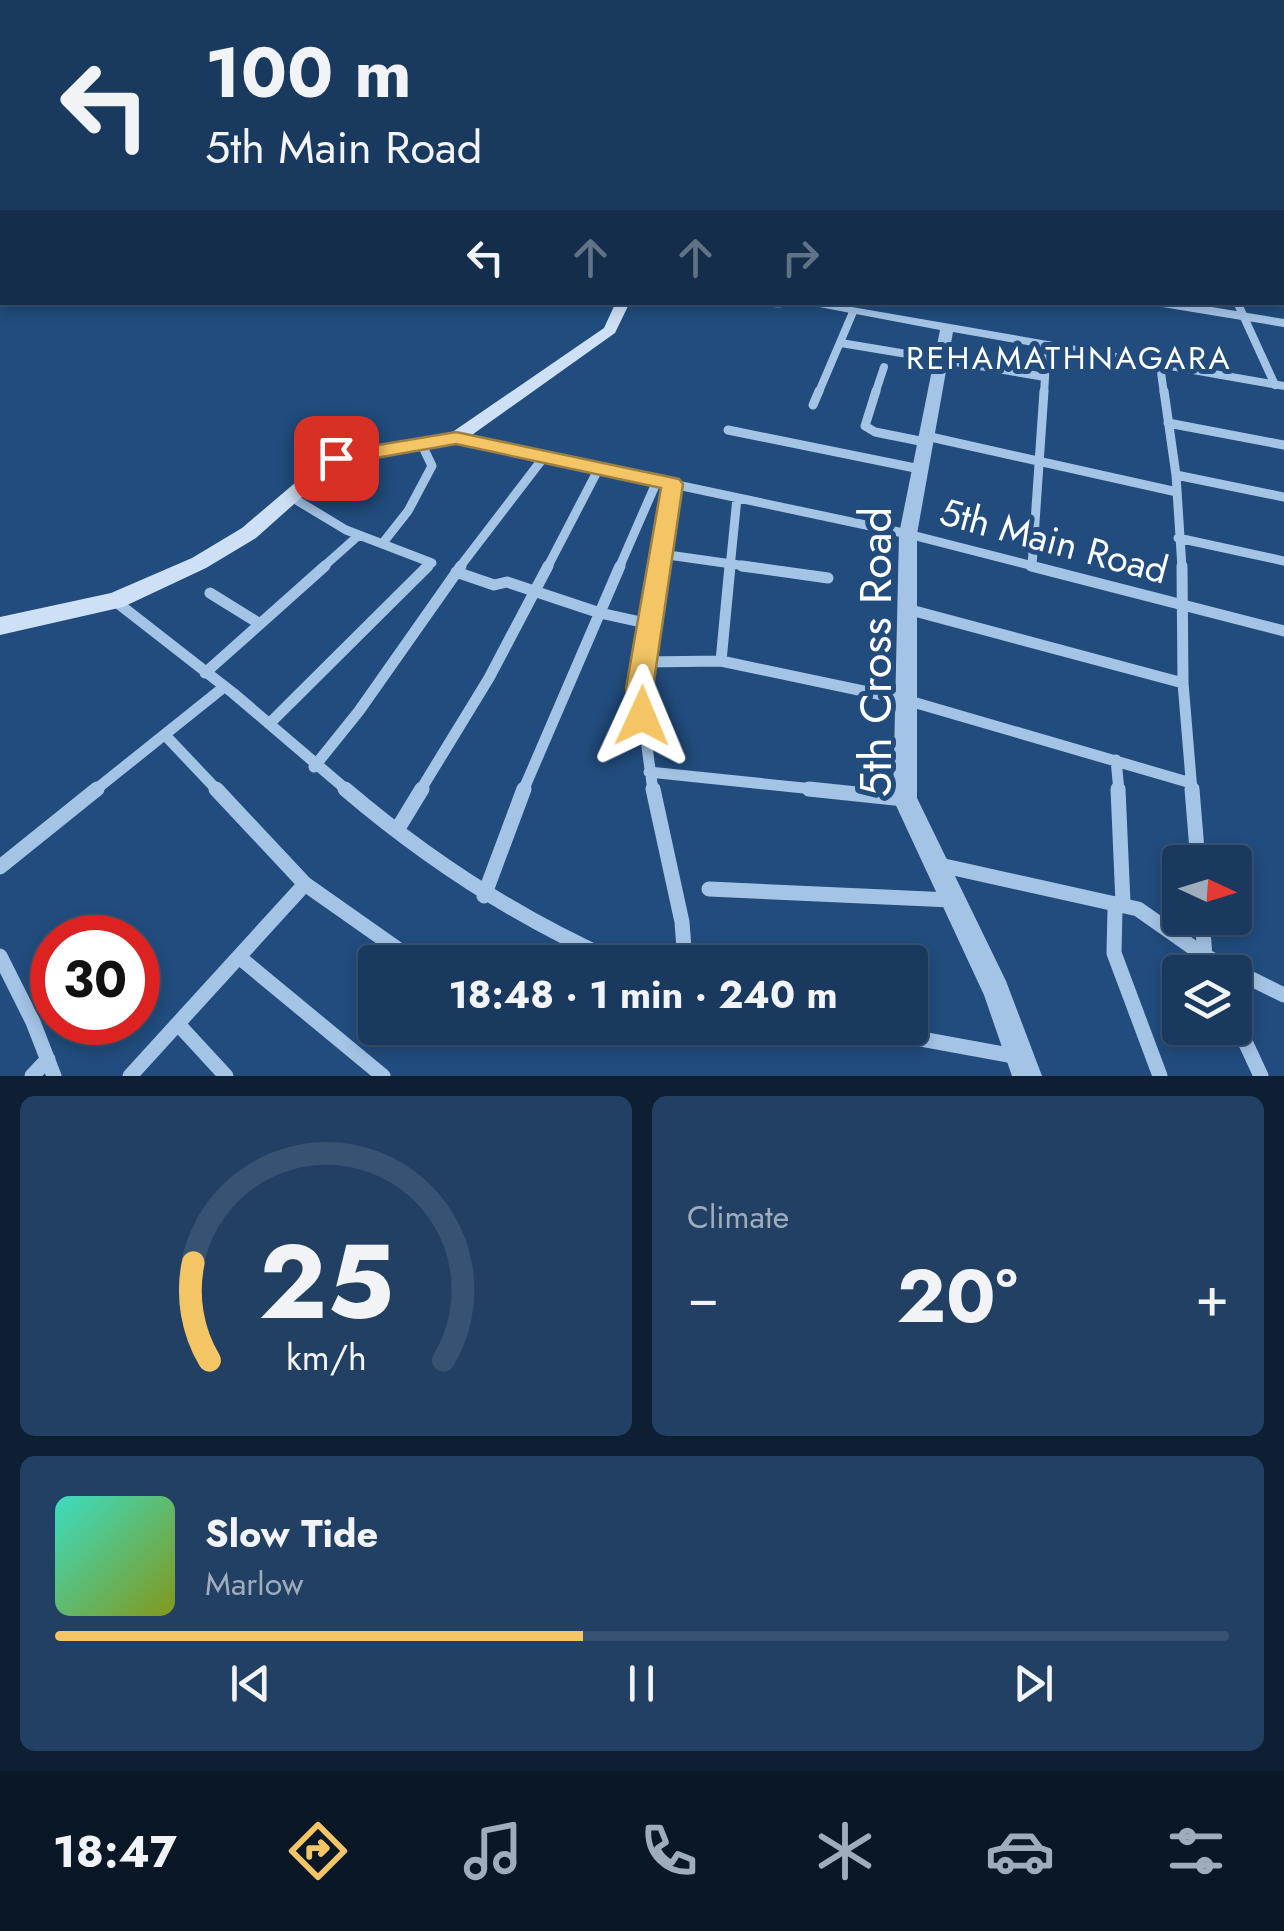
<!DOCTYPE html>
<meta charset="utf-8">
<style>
:root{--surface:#19395e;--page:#224064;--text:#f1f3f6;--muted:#9facbc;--line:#375373;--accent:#f3c565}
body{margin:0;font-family:Jost,sans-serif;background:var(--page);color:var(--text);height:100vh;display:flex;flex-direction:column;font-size:38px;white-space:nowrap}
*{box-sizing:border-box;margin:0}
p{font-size:32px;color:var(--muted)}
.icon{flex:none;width:55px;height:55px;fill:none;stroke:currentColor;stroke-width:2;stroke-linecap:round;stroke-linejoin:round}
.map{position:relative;height:1076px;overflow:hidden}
.panel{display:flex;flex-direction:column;gap:20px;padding:20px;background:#0e1f34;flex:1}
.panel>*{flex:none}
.hud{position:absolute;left:0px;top:0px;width:1285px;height:305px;box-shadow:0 5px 15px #0003,0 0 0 2px var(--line);background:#19395e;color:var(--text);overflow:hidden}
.needle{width:65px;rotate:94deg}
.tools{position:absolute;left:1162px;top:845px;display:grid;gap:20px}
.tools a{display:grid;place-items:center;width:90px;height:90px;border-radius:10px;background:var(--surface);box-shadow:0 5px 15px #0003,0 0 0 2px var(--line);font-size:50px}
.speed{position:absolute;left:30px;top:915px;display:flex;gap:20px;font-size:50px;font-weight:700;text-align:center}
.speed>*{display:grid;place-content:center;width:130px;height:130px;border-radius:50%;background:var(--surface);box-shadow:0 5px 15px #0003,0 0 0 2px var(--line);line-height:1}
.speed .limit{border:15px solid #d22;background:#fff;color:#111}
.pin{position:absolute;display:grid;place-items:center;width:85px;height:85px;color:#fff;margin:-42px;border-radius:20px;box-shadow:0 5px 15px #0006}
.me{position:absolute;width:110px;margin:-55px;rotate:1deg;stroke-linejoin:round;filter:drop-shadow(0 0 8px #0008)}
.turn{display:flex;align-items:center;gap:35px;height:210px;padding:0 40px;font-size:45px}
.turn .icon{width:130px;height:130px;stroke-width:2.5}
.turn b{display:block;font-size:70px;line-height:85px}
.lanes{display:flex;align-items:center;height:95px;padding:0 40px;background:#0003;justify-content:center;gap:50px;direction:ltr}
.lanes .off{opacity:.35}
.big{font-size:75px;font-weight:700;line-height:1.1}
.panel .tile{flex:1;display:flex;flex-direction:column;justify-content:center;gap:15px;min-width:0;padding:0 35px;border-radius:15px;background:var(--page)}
.panel .dial{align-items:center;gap:0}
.dial svg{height:260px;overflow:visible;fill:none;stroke:var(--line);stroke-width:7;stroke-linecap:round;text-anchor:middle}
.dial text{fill:var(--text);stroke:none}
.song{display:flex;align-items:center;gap:30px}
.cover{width:120px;height:120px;border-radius:15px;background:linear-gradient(135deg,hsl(170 70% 55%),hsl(70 70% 35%))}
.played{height:10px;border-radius:5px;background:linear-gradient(90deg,var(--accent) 45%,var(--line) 45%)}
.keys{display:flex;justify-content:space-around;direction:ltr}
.heat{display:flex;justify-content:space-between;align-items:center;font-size:55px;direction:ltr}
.panel .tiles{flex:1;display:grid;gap:20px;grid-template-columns:1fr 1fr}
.tile:last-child{grid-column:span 2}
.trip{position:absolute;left:358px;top:945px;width:570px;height:100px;border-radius:10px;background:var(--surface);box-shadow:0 5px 15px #0003,0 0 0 2px var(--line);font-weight:700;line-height:100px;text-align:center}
.menu{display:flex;height:160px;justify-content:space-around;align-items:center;background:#0a1726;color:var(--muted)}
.menu .icon{width:70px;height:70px}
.menu .active{color:var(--accent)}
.menu b{font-size:45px;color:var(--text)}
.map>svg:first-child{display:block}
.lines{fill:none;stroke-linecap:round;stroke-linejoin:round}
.minor-far3{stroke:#a4c4e6;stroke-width:8}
.minor-far2{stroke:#a4c4e6;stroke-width:9}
.minor-far1{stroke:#a4c4e6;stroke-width:11}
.minor{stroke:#a4c4e6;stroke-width:15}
.tertiary{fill:#a4c4e6;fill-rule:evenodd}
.secondary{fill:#cee0f5;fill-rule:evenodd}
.route{fill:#f3c565;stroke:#9e8042;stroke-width:2.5}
.labels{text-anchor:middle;stroke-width:10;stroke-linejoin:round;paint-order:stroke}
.far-neighbourhood-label{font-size:32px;letter-spacing:2.5px;fill:#fff;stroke:#214c7d}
.street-label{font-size:38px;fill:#fff;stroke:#214c7d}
.near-street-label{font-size:45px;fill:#fff;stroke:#214c7d}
</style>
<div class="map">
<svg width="1284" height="1076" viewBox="0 0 1284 1076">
<rect width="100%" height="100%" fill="#214c7d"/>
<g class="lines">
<path class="minor-far3" d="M1157,302L1284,323
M1237,302L1275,385
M841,343L1045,377
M1160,365L1164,394
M818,394L853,312
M875,394L884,367
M1044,394L1047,345"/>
<path class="minor-far2" d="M876,391L865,426L875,432L925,442
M1164,391L1176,475L1182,568
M813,405L819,391
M1168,423L1284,445
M728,430L920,469
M926,436L1177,492
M456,438L908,534L1041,568
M1176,475L1284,497
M293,498L346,530L432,563
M1178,538L1284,561
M382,544L408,511L432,466L422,445
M661,554L760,568
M1032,566L1044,391
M322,568L359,535
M426,568L431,563
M459,568L544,457
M547,568L599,468
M619,568L657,481
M658,568L672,484
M730,568L737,498"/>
<path class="minor-far1" d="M742,566L828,578
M1031,566L1284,631
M1182,566L1183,683L1192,791
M456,572L494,585L507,582L600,613L650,624
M210,593L260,624
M115,601L233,693L348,791
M907,609L1183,683
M721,661L730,566
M644,662L721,661L906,700L1191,783
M205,673L325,566
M270,723L428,566
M165,735L218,791
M1116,760L1119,791
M314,767L359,711L461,566
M649,772L833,791
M94,791L224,687
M420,791L489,678L548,566
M523,791L620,566
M653,791L639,688L659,566"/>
<path class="minor" d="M345,789C427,859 516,917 615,961
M653,789L682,922L685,962
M809,789L904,799
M1118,789L1123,903L1115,910L1114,953L1160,1076
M1192,789L1198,862
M397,830L422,789
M940,865L1138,909L1205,956L1284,995
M0,867L97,789
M305,884L416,962
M709,889L951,900
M484,896L524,789
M1202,918L1205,956L1213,972
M0,956L33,1022L54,1076
M239,957L383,1076
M1235,1020L1261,1076
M178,1024L226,1076
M507,1028L511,1030
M861,1028L1014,1056
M32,1076L48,1059
M130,1076L305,884L216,789"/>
<path class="tertiary" d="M0,150H2V153L0,154Z
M793,302H823L1284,382V390L953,332L917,534V798L1006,981L1042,1076H1012L984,995L893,799L899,534L940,330Z"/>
<path class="secondary" d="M616,302H630L615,333L462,442L340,463L256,538L206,568L123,607L0,635V617L111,593L192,558L242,528L329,454L451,433L604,328Z
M757,302H797C788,309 766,309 757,302Z"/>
</g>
<linearGradient id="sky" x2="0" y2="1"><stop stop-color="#122a45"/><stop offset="0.5" stop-color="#3d618f"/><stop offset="1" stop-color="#3d618f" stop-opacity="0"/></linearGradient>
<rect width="1284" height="300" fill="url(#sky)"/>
<path class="route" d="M456,432L679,479L683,484L653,688L657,716L652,725L642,728L633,725L626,688L661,488L456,444L336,465L325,458L336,452Z"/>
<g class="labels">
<g class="far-neighbourhood-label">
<text x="1069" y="369">REHAMATHNAGARA</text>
</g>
<g class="street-label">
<text transform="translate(1054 541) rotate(15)" y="13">5th Main Road</text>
</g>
<g class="near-street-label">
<text transform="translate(875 652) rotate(-90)" y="16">5th Cross Road</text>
</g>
</g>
</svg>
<div class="tools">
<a><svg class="needle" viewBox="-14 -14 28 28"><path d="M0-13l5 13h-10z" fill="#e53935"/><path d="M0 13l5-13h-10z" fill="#9facbc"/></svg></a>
<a><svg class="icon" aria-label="layers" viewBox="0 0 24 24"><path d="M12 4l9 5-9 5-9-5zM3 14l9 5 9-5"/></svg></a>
</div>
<div class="speed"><div class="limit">30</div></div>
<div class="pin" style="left:336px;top:458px;background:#d93025"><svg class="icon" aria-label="arrive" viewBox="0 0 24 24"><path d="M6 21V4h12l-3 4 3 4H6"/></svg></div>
<svg class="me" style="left:642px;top:716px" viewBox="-20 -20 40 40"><path d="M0-17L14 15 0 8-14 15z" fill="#f3c565" stroke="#fff" stroke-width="4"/></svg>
<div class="trip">18:48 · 1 min · 240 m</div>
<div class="hud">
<div class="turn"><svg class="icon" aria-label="left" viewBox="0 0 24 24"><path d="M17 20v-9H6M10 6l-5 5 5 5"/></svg><div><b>100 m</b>5th Main Road</div></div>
<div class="lanes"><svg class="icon" aria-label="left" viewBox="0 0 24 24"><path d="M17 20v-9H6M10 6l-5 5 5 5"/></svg><svg class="icon off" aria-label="ahead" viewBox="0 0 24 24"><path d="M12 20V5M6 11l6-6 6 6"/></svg><svg class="icon off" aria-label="ahead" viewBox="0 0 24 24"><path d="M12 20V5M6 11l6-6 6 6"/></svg><svg class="icon off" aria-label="right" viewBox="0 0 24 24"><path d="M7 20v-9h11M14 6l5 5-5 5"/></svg></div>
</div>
</div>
<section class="panel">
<div class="tiles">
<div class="tile dial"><svg viewBox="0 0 100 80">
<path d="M14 69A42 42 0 1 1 86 69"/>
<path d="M14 69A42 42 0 0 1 9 39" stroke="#f3c565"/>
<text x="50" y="56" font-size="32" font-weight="700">25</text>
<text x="50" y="72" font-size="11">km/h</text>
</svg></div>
<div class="tile"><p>Climate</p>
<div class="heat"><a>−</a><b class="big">20°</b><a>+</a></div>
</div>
<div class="tile">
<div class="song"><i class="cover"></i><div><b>Slow Tide</b><p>Marlow</p></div></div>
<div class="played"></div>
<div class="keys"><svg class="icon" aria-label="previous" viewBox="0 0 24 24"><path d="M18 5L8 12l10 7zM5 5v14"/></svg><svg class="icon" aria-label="pause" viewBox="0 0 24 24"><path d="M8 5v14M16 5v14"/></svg><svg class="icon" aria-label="next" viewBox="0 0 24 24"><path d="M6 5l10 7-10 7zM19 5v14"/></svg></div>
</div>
</div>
</section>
<nav class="menu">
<b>18:47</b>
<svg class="icon active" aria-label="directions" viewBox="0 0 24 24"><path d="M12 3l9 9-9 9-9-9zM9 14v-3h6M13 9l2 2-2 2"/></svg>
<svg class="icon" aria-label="music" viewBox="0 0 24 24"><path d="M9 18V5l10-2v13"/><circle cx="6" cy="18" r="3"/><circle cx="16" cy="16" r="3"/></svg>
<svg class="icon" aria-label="phone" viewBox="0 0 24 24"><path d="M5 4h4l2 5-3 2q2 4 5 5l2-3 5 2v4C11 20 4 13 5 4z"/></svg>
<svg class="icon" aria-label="climate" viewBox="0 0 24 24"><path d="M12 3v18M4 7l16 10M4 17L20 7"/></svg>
<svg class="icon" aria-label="car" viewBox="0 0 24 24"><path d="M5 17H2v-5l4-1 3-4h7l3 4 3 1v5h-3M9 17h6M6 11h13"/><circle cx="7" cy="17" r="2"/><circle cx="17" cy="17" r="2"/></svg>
<svg class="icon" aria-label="filters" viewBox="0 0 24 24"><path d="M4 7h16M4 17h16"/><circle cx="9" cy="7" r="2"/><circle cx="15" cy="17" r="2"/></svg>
</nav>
